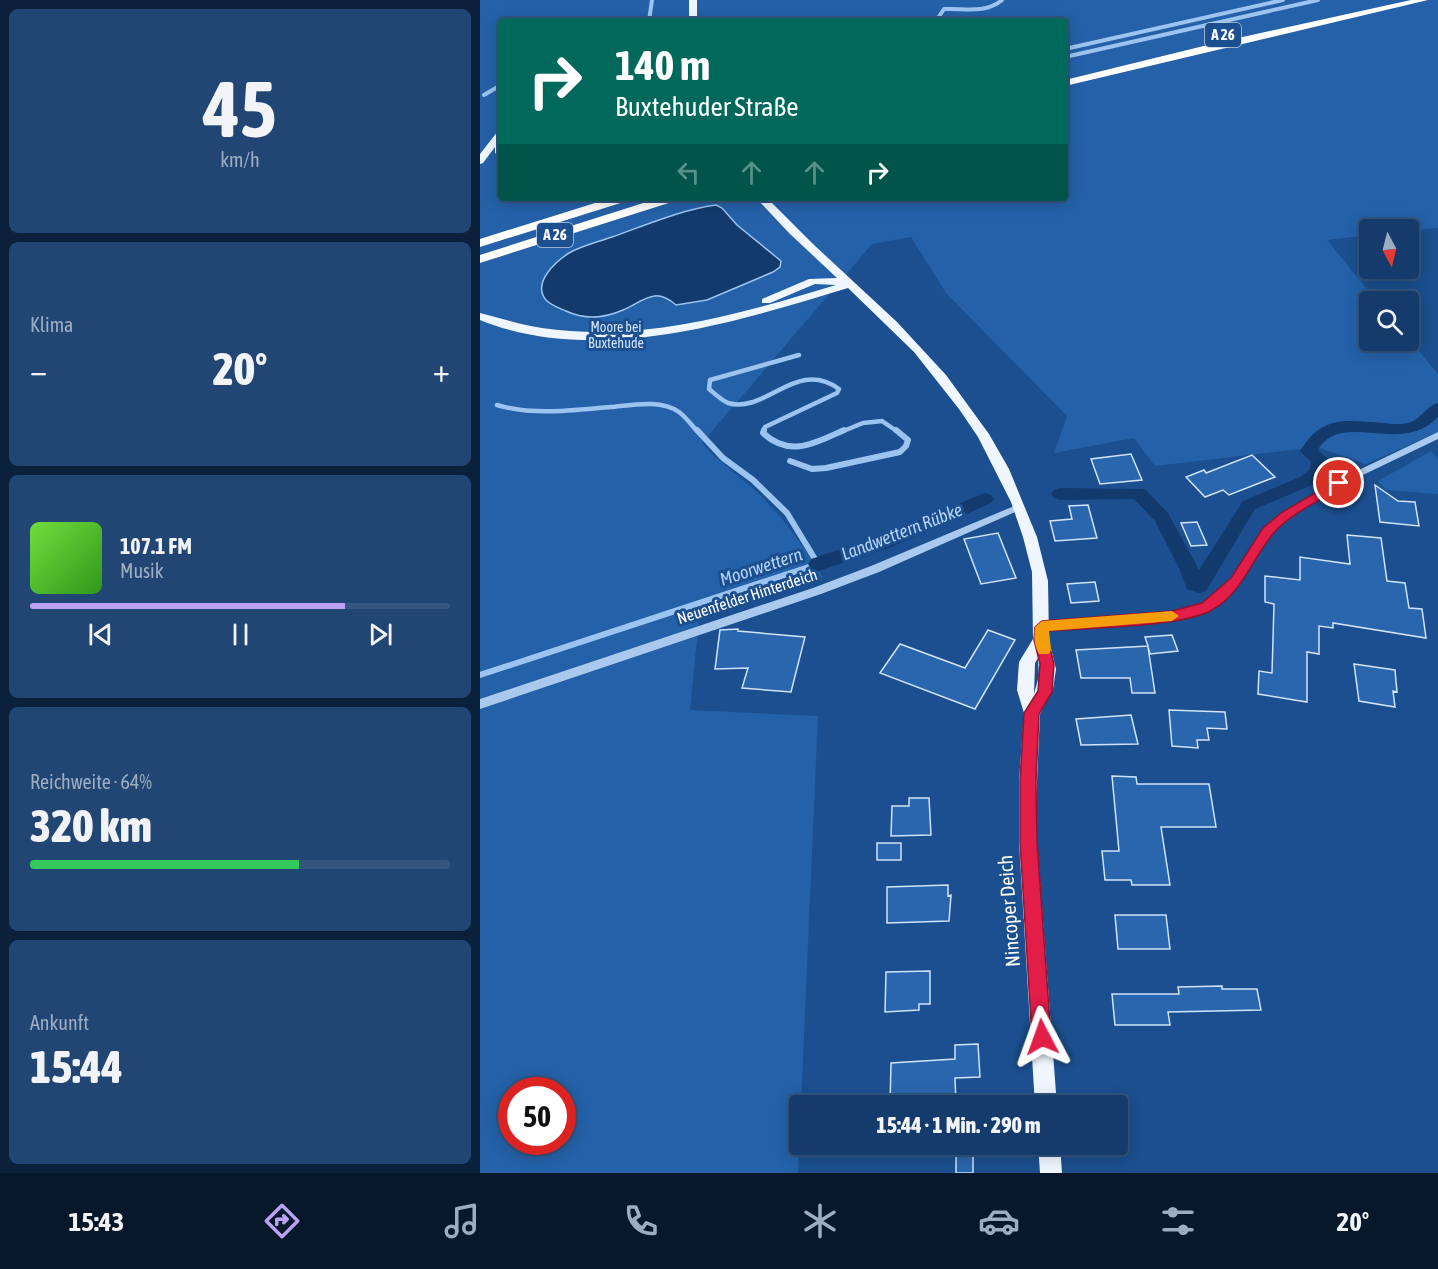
<!DOCTYPE html>
<html lang="de">
<meta charset="utf-8">
<style>
:root{--surface:#143b6b;--page:#214673;--text:#f1f3f6;--muted:#9dadc1;--line:#33557e;--accent:#bca0f2}
body{margin:0;font-family:"Asap Condensed",sans-serif;background:var(--page);color:var(--text);height:100vh;display:flex;flex-direction:column;font-size:22px;white-space:nowrap}
*{box-sizing:border-box;margin:0}
p{font-size:20px;color:var(--muted)}
.icon{flex:none;width:33px;height:33px;fill:none;stroke:currentColor;stroke-width:2;stroke-linecap:round;stroke-linejoin:round}
.map{position:relative;flex:1;overflow:hidden}
.side{display:flex;flex-direction:column;gap:9px;padding:9px;background:#0b203b;width:480px}
.side>*{flex:none}
.guide{position:absolute;left:18px;top:18px;width:570px;height:183px;border-radius:6px;box-shadow:0 3px 15px #0003,0 0 0 2px var(--line);background:#00695c;color:#fff;overflow:hidden}
.needle{width:39px;rotate:173deg}
.buttons{position:absolute;left:879px;top:219px;display:grid;gap:12px}
.buttons a{display:grid;place-items:center;width:60px;height:60px;border-radius:6px;background:var(--surface);box-shadow:0 3px 15px #0003,0 0 0 2px var(--line);font-size:30px}
.speed{position:absolute;left:18px;top:1077px;display:flex;gap:12px;font-size:30px;font-weight:700;text-align:center}
.speed>*{display:grid;place-content:center;width:78px;height:78px;border-radius:50%;background:var(--surface);box-shadow:0 3px 15px #0003,0 0 0 2px var(--line);line-height:1}
.speed .limit{border:9px solid #d22;background:#fff;color:#111}
.pin{position:absolute;display:grid;place-items:center;width:51px;height:51px;color:#fff;margin:-26px;border:3px solid #fff;border-radius:50%;box-shadow:0 2px 6px #0007}
.me{position:absolute;width:66px;margin:-33px;rotate:356deg;stroke-linejoin:round;filter:drop-shadow(0 0 4px #0008)}
.turn{display:flex;align-items:center;gap:21px;height:126px;padding:0 18px;font-size:27px}
.turn .icon{width:78px;height:78px;stroke-width:2.5}
.turn b{display:block;font-size:42px;line-height:51px}
.lanes{display:flex;align-items:center;height:57px;padding:0 18px;background:#0003;justify-content:center;gap:30px;direction:ltr}
.lanes .off{opacity:.35}
.big{font-size:45px;font-weight:800;line-height:1.1}
.side .tile{flex:1;display:flex;flex-direction:column;justify-content:center;gap:9px;min-width:0;padding:0 21px;border-radius:9px;background:var(--page)}
.side .dial{align-items:center;gap:0}
.dial b{font-size:78px;line-height:1}
.song{display:flex;align-items:center;gap:18px}
.cover{width:72px;height:72px;border-radius:9px;background:linear-gradient(135deg,hsl(100 70% 55%),hsl(110 70% 35%))}
.played{height:6px;border-radius:3px;background:linear-gradient(90deg,var(--accent) 75%,var(--line) 75%)}
.keys{display:flex;justify-content:space-around;direction:ltr}
.heat{display:flex;justify-content:space-between;align-items:center;font-size:33px;direction:ltr}
.charge{height:9px;border-radius:4px;background:linear-gradient(90deg,#34c759 64%,var(--line) 0)}
.trip{position:absolute;left:309px;top:1095px;width:339px;height:60px;border-radius:6px;background:var(--surface);box-shadow:0 3px 15px #0003,0 0 0 2px var(--line);font-weight:800;line-height:60px;text-align:center}
.tabs{display:flex;height:96px;justify-content:space-around;align-items:center;background:#08182b;color:var(--muted)}
.tabs .icon{width:42px;height:42px}
.tabs .selected{color:var(--accent)}
.tabs b{font-size:27px;color:var(--text)}
main{display:flex;flex:1;min-height:0}
.map>svg:first-child{display:block}
.green{fill:#2461a8;fill-rule:evenodd}
.water{fill:#123a6d;stroke:#9cc4f0;stroke-width:1.5}
.lines{fill:none;stroke-linecap:round;stroke-linejoin:round}
.stream-far2{stroke:#9cc4f0;stroke-width:4}
.stream-far1{stroke:#9cc4f0;stroke-width:4.5}
.stream{stroke:#9cc4f0;stroke-width:6}
.canal{fill:#123a6d;fill-rule:evenodd}
.building{fill:#2a66ad;stroke:#cfe3fa;stroke-width:1.5}
.minor{fill:#a9c9ee;fill-rule:evenodd}
.major{fill:#f0f6ff;fill-rule:evenodd}
.highway{fill:#fff;fill-rule:evenodd}
.route{fill:#e11d48;stroke:#92132f;stroke-width:1.5}
.slow{fill:#f59e0b}
.labels{text-anchor:middle;stroke-width:6;stroke-linejoin:round;paint-order:stroke}
.far-park-label{font-size:14px;fill:#cfe3fa;stroke:#1b4f8f}
.shield{fill:#1b4f8f;stroke:#bbcadd;stroke-width:1.5}
.shield-label{font-size:15px;font-weight:bold;fill:#fff}
.street-label{font-size:16px;fill:#fff;stroke:#1b4f8f}
.water-label{font-size:18px;font-style:italic;fill:#b5d3f5;stroke:#1b4f8f}
.near-street-label{font-size:20px;fill:#fff;stroke:#1b4f8f}
</style>
<main>
<section class="side">
<div class="tile dial"><b>45</b><p>km/h</p></div>
<div class="tile"><p>Klima</p>
<div class="heat"><a>−</a><b class="big">20°</b><a>+</a></div>
</div>
<div class="tile">
<div class="song"><i class="cover"></i><div><b>107.1 FM</b><p>Musik</p></div></div>
<div class="played"></div>
<div class="keys"><svg class="icon" aria-label="previous" viewBox="0 0 24 24"><path d="M18 5L8 12l10 7zM5 5v14"/></svg><svg class="icon" aria-label="pause" viewBox="0 0 24 24"><path d="M8 5v14M16 5v14"/></svg><svg class="icon" aria-label="next" viewBox="0 0 24 24"><path d="M6 5l10 7-10 7zM19 5v14"/></svg></div>
</div>
<div class="tile"><p>Reichweite · 64%</p><b class="big">320 km</b><div class="charge"></div></div>
<div class="tile"><p>Ankunft</p><b class="big">15:44</b></div>
</section>
<div class="map">
<svg width="958" height="1173" viewBox="0 0 958 1173">
<rect width="100%" height="100%" fill="#1b4f8f"/>
<path class="green" d="M0,0H958V228L929,231L890,230L889,235L847,240L897,301L890,302V340L929,339L958,374V432L886,464L837,447L675,466L654,438L574,453L587,416L466,293L431,237L392,244L222,443C238,462 259,475 278,493C305,519 323,546 343,577L219,619L210,710L338,716L318,1173H0ZM21,21H585V198H21ZM32,1090H82V1142H32Z
M951,451L958,459V494L906,490L898,481Z"/>
<path class="water" d="M236,205L242,208L257,225L301,261L300,267L293,272L227,300L196,305C174,286 164,301 143,310C125,318 105,320 86,311C79,308 72,306 66,300C52,283 75,262 89,253C101,246 118,242 132,237C166,225 200,210 236,205Z"/>
<g class="lines">
<path class="stream-far2" d="M169,21L172,0
M462,21L458,18L464,9C484,8 506,14 522,0
M585,49L803,0
M585,57L838,0
M4,95L21,85"/>
<path class="stream-far1" d="M17,405C53,416 95,410 131,407C152,405 181,399 199,412C206,417 212,426 218,432
M283,432L285,427L357,393L359,389C316,358 287,414 248,403C241,400 235,394 229,389L230,380L319,355
M361,432L383,423L402,421L418,432"/>
<path class="stream" d="M284,430L283,433C310,458 335,443 364,430
M310,461L332,469L346,468L420,452L426,446L428,440L416,430
M0,675L338,564L307,513L273,480L243,458L217,430"/>
<path class="canal" d="M958,403V417C920,457 862,409 838,450L849,460L845,476L832,485L775,509L726,591L719,593L707,589L699,568L675,521L654,499L580,500L574,498L571,494L574,490L580,488L665,489L688,513L719,570L763,501L820,477L830,469L831,462L820,451C842,415 865,420 903,423C912,424 923,425 931,422C942,418 946,406 958,403Z
M505,493L511,495L514,499L511,503L411,547L338,571L331,569L328,564L331,559L397,537Z"/>
</g>
<path class="building" d="M651,454L662,480L620,484L611,459Z
M772,455L795,477L749,495L743,490L725,497L706,477L724,470L726,473Z
M895,485L918,501L935,502L939,526L900,522Z
M608,505L617,538L575,541L570,521L592,519L589,506Z
M717,522L727,545L711,546L701,523Z
M518,533L536,578L501,584L484,539Z
M867,535L901,538L907,581L925,583L929,608L942,609L946,638L853,623V628L839,626V654L827,652V702L778,694L779,671L792,673L794,604L785,602V576L820,580V557L870,564Z
M615,582L619,601L591,603L587,584Z
M258,629V631L325,637L311,692L262,688L268,668L235,669L240,630Z
M508,630L535,640L495,709L400,673L420,644L485,668Z
M692,635L698,651L670,654L668,647L675,693H652L650,678H601L596,650L668,646L665,637Z
M874,664L915,670L917,692L913,691L915,707L879,701Z
M689,710L745,712L747,729L727,728L729,740H717L718,748L692,746Z
M651,715L658,744L601,745L596,719Z
M632,776L656,777L657,784H729L736,827H681L690,885H652L651,880H625L622,851H639Z
M429,798H449L451,835L411,836L412,806H429Z
M397,843H421V860H397Z
M468,885V896L471,895L469,921L407,923V887Z
M635,915H686L690,949H638Z
M450,971V1004H439V1010L405,1012L406,972Z
M742,986V989H777L781,1010L688,1012L690,1025H635L632,994H699L698,987Z
M498,1044L500,1077L475,1078L476,1103L410,1105L411,1063L475,1059V1045Z
M493,1155V1173H476V1156Z"/>
<g class="lines">
<path class="minor" d="M958,432V439L862,485L808,519L792,533L760,584L730,610L691,620L562,631L558,630L557,627L558,624L562,623L691,612L723,604L752,578L784,529L802,515L856,481Z
M539,504L542,505L544,507L542,509L399,572L341,594L0,709V699L333,588L391,566Z"/>
<path class="major" d="M209,0H217V21H209Z
M21,130V139L3,163L0,164V154L18,131Z
M276,198H287L333,244L417,322L466,375L509,434L529,469L557,537L568,581L569,640L576,669L573,689L560,714L557,781V842L577,1106H555L539,842V781L544,713L537,690L539,662L553,639L552,572L543,537L531,502L498,437L479,409L434,352L368,288C256,322 115,367 0,320V313C21,318 40,325 62,328C163,343 260,314 356,285L335,284L290,303H282V299L329,279L357,278L309,233ZM558,658L559,676L554,694L555,663Z
M558,1144H580L582,1173H560Z"/>
<path class="highway" d="M931,0H948L585,86V80L740,42Z
M21,135V156L15,153V138Z
M131,198H149L147,201L0,247V239Z
M179,198H197L195,201L0,263V255Z"/>
</g>
<path class="route" d="M859,479L865,483L864,486C841,500 809,514 792,535C771,561 762,593 732,610C703,627 607,628 569,631L568,640L574,664L572,692L559,714L556,781L557,842L571,1037L568,1044L562,1047L555,1044L552,1037L540,842V781L544,713L558,691L560,664L554,640L555,627L562,621L692,611L722,603L751,578L783,528L801,513Z"/>
<path class="slow" d="M692,611L699,616L692,621L569,631L571,650L569,654H559C554,645 554,637 555,627L562,621Z"/>
<g class="labels">
<g class="far-park-label">
<text x="136" y="332">Moore bei<tspan x="136" dy="16">Buxtehude</tspan></text>
</g>
<g class="shield">
<rect x="725" y="23" width="36" height="24" rx="4.5"/>
<rect x="57" y="223" width="36" height="24" rx="4.5"/>
</g>
<g class="shield-label">
<text x="743" y="40">A 26</text>
<text x="75" y="240">A 26</text>
</g>
<g class="street-label">
<text transform="translate(267 596) rotate(-18)" y="6">Neuenfelder Hinterdeich</text>
</g>
<g class="water-label">
<text transform="translate(422 532) rotate(-21)" y="6">Landwettern Rübke</text>
<text transform="translate(281 567) rotate(-18)" y="6">Moorwettern</text>
</g>
<g class="near-street-label">
<text transform="translate(529 911) rotate(-94)" y="7">Nincoper Deich</text>
</g>
</g>
</svg>
<div class="buttons">
<a><svg class="needle" viewBox="-14 -14 28 28"><path d="M0-13l5 13h-10z" fill="#e53935"/><path d="M0 13l5-13h-10z" fill="#9dadc1"/></svg></a>
<a><svg class="icon" aria-label="search" viewBox="0 0 24 24"><circle cx="10" cy="10" r="6"/><path d="M15 15l6 6"/></svg></a>
</div>
<div class="speed"><div class="limit">50</div></div>
<div class="pin" style="left:859px;top:483px;background:#d93025"><svg class="icon" aria-label="arrive" viewBox="0 0 24 24"><path d="M6 21V4h12l-3 4 3 4H6"/></svg></div>
<svg class="me" style="left:562px;top:1037px" viewBox="-20 -20 40 40"><path d="M0-17L14 15 0 8-14 15z" fill="#e11d48" stroke="#fff" stroke-width="4"/></svg>
<div class="trip">15:44 · 1 Min. · 290 m</div>
<div class="guide">
<div class="turn"><svg class="icon" aria-label="right" viewBox="0 0 24 24"><path d="M7 20v-9h11M14 6l5 5-5 5"/></svg><div><b>140 m</b>Buxtehuder Straße</div></div>
<div class="lanes"><svg class="icon off" aria-label="left" viewBox="0 0 24 24"><path d="M17 20v-9H6M10 6l-5 5 5 5"/></svg><svg class="icon off" aria-label="ahead" viewBox="0 0 24 24"><path d="M12 20V5M6 11l6-6 6 6"/></svg><svg class="icon off" aria-label="ahead" viewBox="0 0 24 24"><path d="M12 20V5M6 11l6-6 6 6"/></svg><svg class="icon" aria-label="right" viewBox="0 0 24 24"><path d="M7 20v-9h11M14 6l5 5-5 5"/></svg></div>
</div>
</div>
</main>
<nav class="tabs">
<b>15:43</b>
<svg class="icon selected" aria-label="directions" viewBox="0 0 24 24"><path d="M12 3l9 9-9 9-9-9zM9 14v-3h6M13 9l2 2-2 2"/></svg>
<svg class="icon" aria-label="music" viewBox="0 0 24 24"><path d="M9 18V5l10-2v13"/><circle cx="6" cy="18" r="3"/><circle cx="16" cy="16" r="3"/></svg>
<svg class="icon" aria-label="phone" viewBox="0 0 24 24"><path d="M5 4h4l2 5-3 2q2 4 5 5l2-3 5 2v4C11 20 4 13 5 4z"/></svg>
<svg class="icon" aria-label="climate" viewBox="0 0 24 24"><path d="M12 3v18M4 7l16 10M4 17L20 7"/></svg>
<svg class="icon" aria-label="car" viewBox="0 0 24 24"><path d="M5 17H2v-5l4-1 3-4h7l3 4 3 1v5h-3M9 17h6M6 11h13"/><circle cx="7" cy="17" r="2"/><circle cx="17" cy="17" r="2"/></svg>
<svg class="icon" aria-label="filters" viewBox="0 0 24 24"><path d="M4 7h16M4 17h16"/><circle cx="9" cy="7" r="2"/><circle cx="15" cy="17" r="2"/></svg>
<b>20°</b>
</nav>
